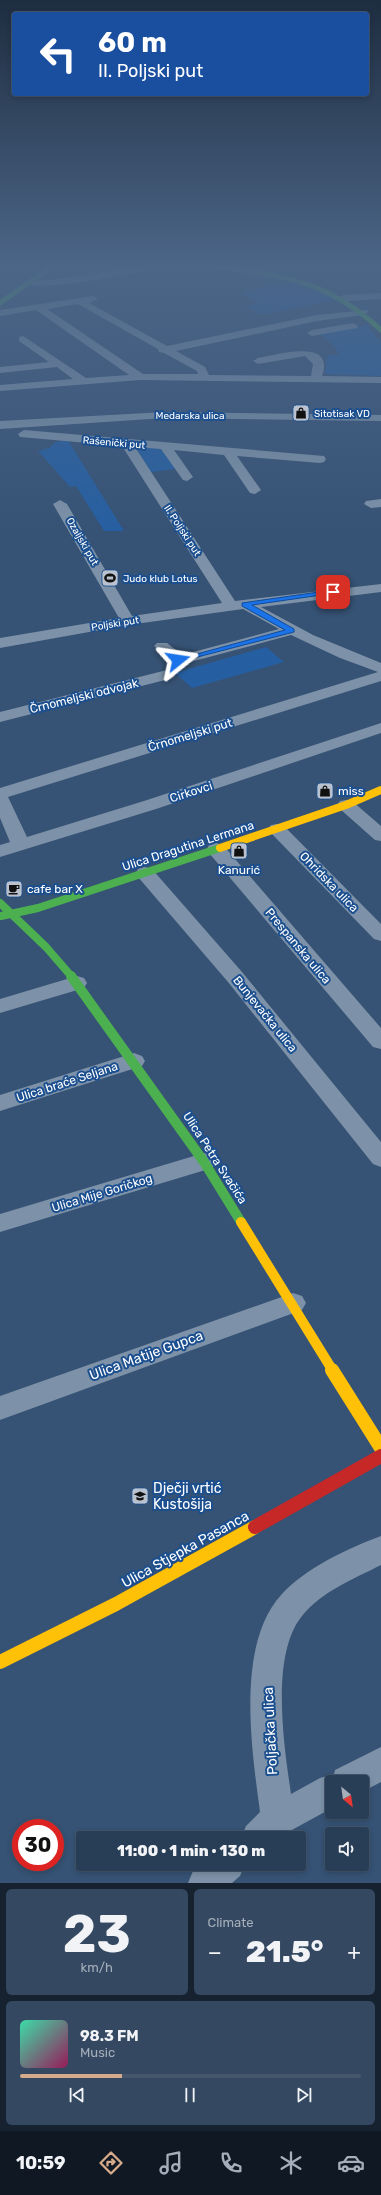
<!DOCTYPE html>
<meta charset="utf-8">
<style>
:root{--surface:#283e57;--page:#344961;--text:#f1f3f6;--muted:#a5aeba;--line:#44576d;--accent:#d6ab8b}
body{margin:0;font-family:Rubik,sans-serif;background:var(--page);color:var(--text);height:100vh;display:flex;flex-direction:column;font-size:15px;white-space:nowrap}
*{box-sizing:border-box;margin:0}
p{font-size:13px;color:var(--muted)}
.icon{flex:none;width:22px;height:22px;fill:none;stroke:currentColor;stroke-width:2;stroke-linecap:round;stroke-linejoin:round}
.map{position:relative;height:1883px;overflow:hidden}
.panel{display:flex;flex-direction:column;gap:6px;padding:6px;background:#162230;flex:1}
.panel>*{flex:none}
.guide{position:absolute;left:12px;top:12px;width:357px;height:84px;border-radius:4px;box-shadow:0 2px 6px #0003,0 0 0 1px var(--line);background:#1a4fa0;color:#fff;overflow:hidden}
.needle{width:26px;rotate:151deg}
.tools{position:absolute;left:325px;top:1775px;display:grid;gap:8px}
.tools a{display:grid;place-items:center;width:44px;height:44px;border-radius:4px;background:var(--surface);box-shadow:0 2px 6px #0003,0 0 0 1px var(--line);font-size:20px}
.speed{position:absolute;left:12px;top:1819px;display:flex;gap:8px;font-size:20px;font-weight:700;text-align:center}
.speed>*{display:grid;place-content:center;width:52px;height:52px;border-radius:50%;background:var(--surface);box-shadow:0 2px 6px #0003,0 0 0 1px var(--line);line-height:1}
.speed .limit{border:6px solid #d22;background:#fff;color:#111}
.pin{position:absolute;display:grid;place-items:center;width:34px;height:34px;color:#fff;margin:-17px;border-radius:8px;box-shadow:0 2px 6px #0006}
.me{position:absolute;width:44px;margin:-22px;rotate:75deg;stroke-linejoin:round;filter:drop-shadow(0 0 3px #0008)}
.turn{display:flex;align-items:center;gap:14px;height:84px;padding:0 20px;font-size:18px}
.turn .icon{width:52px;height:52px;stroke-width:2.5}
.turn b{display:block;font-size:28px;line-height:34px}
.big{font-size:30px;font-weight:800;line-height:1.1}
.panel .widget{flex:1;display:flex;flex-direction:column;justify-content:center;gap:6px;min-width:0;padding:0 14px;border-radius:6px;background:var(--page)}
.panel .dial{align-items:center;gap:0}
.dial b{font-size:52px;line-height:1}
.song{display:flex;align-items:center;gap:12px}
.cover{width:48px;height:48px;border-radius:6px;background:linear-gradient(135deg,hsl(160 70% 55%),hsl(330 70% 35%))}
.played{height:4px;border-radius:2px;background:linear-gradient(90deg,var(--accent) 30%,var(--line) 30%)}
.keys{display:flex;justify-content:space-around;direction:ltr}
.heat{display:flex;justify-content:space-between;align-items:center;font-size:22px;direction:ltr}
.panel .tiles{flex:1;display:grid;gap:6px;grid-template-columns:1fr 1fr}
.widget:last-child{grid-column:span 2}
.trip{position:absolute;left:76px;top:1831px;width:230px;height:40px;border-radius:4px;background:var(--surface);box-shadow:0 2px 6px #0003,0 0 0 1px var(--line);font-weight:800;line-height:40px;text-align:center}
.tabs{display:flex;height:64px;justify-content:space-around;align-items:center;background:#101923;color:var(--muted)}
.tabs .icon{width:28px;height:28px}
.tabs .on{color:var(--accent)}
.tabs b{font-size:18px;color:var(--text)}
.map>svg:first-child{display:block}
.green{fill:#265fa1}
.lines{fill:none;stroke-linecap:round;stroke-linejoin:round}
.street{fill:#7d92a8;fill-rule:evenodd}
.fast-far2{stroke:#4caf50;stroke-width:5}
.fast-far1{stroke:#4caf50;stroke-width:8}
.fast{stroke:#4caf50;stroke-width:10}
.slow-far2{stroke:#ffc107;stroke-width:8}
.slow-far1{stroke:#ffc107;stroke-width:10}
.slow{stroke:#ffc107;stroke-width:14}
.jam{stroke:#c62828;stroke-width:14}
.route{fill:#1a73e8;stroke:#114b97}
.labels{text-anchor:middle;stroke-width:4;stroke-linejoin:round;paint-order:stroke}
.far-poi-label{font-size:10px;fill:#fff;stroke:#1b4f8f;text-anchor:start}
.far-street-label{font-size:10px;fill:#fff;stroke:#1b4f8f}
.street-label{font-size:12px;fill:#fff;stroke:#1b4f8f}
.poi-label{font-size:12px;fill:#fff;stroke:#1b4f8f;text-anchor:start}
.near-street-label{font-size:14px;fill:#fff;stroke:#1b4f8f}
.near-poi-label{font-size:14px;fill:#fff;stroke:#1b4f8f;text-anchor:start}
</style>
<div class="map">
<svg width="381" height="1883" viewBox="0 0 381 1883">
<rect width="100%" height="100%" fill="#365274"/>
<path class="green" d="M294,281L339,299L261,315L246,306L259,303L239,292Z
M367,325L381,343V376L325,374L327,356L339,354L334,346L320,334Z
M68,440L124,531H104L76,486L70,487L38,451L49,448L56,442Z
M136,448H160L177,469L151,472Z
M266,647L284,662L192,688L175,673Z"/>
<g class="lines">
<path class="street" d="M132,267H156L152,270C134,273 33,293 23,283L28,280H52Z
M381,293V299L344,301L339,298L344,295Z
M93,296L98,299L89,303L167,346L317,315L367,310L368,312L363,315L317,321L176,351L205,367L209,375L311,376L313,364L305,356L258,364L253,361L258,358C276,355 336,337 322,376L381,377V383L140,380L0,391V385L73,379L57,367L0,373V367L49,362L19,341V337L23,336L86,378L129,375L36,310L0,316V310ZM78,304L158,349L159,352L164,353L197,371L198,374H143L47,309Z
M353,323L358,326L357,328L312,336L307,333L312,330Z
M165,412L381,415V421L165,418L0,429V421Z
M24,430L324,456L326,459L324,462L320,463L237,456L261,490L255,494L250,493L224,455L174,450L193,477L187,481L183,480L161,449L135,447L235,601L381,584V592L261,607L313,635L381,663V681L8,797L27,837L144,801L381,723V733L156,809L0,857V845L10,842L0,818V788L378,672L340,658L291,635L179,665L174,663L154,646L157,643H167L182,655L279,629L243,609L128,625L0,648V638L119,618L53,504L60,500L67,504L132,616L222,603L122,446L20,437L18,434Z
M381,499V507L371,508L364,504L366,501Z
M167,670L173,672L175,675L173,678L0,722V712Z
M346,800L352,801L381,826V841L375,840L340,809L337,805L340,801Z
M277,824L283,825L381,924V941L374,939L271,833L268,829L271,825Z
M216,843L223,845L381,1028V1049L373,1047L209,853L207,849L209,845Z
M145,867L152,869L242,972L381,1142V1167L373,1164L228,982L138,877L136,873L138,869Z
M77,976L84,978L87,983L84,988L0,1013V999Z
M134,1053L142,1056L145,1061L142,1066L0,1111V1095Z
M204,1153L212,1156L216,1162L212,1168L0,1232V1214Z
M293,1293L302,1296L306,1303L302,1310L0,1420V1396Z
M381,1536V1565C354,1579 322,1591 302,1616C270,1655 284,1746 291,1794L320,1778L334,1774L335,1770L381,1747V1782L362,1792V1782H332V1808L290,1831L283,1838H241L246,1826L260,1812C252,1751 235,1644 282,1594C307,1567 347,1549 381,1536Z
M201,1864H245L240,1876L232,1883H188L193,1871Z"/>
<path class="fast-far2" d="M219,267C287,276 329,282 381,330
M0,303L51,267"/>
<path class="fast-far1" d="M0,903L46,947L72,977
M1,916L38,908L220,848"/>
<path class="fast" d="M71,976L204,1162L241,1222"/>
<path class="slow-far2" d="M220,848L346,805L381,790"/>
<path class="slow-far1" d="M241,1222L333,1371"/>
<path class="slow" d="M332,1370L381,1448
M0,1662L116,1604L255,1527"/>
<path class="jam" d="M255,1527L381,1456"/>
</g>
<linearGradient id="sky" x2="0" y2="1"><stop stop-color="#1e2d40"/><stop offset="0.5" stop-color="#4c6688"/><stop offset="1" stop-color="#4c6688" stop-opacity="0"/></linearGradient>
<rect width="381" height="531" fill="url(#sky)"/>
<path class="route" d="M333,590L336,592L335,593L252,605L294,629V632L178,662L175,660L285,630L242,606V603Z"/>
<defs>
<g id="shop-square" transform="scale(0.9)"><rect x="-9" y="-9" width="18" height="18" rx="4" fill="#b9c2ce" stroke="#1b4f8f"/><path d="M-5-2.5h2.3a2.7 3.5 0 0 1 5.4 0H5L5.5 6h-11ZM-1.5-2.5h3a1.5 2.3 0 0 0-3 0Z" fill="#111"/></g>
<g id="stadium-square" transform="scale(0.9)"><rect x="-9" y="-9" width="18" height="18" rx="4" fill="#b9c2ce" stroke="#1b4f8f"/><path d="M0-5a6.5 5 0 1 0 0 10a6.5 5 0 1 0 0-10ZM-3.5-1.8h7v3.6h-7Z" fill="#111"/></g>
<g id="cafe-square" transform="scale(0.9)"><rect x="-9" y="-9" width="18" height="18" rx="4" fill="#b9c2ce" stroke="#1b4f8f"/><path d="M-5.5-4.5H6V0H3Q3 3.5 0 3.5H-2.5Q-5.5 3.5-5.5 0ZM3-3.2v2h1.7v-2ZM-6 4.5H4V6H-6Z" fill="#111"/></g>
<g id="school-square" transform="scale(0.9)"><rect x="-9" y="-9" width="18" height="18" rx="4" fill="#b9c2ce" stroke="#1b4f8f"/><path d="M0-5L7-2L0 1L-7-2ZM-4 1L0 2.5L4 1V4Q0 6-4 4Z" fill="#111"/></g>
</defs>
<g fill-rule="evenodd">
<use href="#shop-square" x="301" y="413"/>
<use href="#stadium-square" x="110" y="578"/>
<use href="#shop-square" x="325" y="791"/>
<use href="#shop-square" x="239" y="851"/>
<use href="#cafe-square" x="14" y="889"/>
<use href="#school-square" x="140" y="1496"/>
</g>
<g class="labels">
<g class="far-poi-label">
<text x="314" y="417">Sitotisak VD</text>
<text x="123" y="582">Judo klub Lotus</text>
</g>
<g class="far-street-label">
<text x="190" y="419">Medarska ulica</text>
<text transform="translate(114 442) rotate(5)" y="4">Rašenički put</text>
<text transform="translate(183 530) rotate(57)" y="4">II. Poljski put</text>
<text transform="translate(83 541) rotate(60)" y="4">Ozaljski put</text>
<text transform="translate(115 623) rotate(-9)" y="4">Poljski put</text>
</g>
<g class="street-label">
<text transform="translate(84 696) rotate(-14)" y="4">Črnomeljski odvojak</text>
<text transform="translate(190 735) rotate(-17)" y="4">Črnomeljski put</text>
<text transform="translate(191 792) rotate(-18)" y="4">Cirkovci</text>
<text transform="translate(188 846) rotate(-18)" y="4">Ulica Dragutina Lermana</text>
<text transform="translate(329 882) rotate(46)" y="4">Ohridska ulica</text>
<text transform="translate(298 946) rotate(50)" y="4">Prespanska ulica</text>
<text transform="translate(265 1014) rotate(51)" y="4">Bunjevačka ulica</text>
<text transform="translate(67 1082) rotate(-18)" y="4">Ulica braće Seljana</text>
<text transform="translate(215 1158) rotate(57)" y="4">Ulica Petra Svačića</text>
<text transform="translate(102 1193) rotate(-17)" y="4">Ulica Mije Goričkog</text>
</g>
<g class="poi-label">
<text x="338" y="795">miss</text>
<text x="239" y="874" text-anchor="middle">Kanurić</text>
<text x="27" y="893">cafe bar X</text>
</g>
<g class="near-street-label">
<text transform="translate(146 1355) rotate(-20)" y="5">Ulica Matije Gupca</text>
<text transform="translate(185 1549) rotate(-29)" y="5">Ulica Stjepka Pasanca</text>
<text transform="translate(270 1731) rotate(-93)" y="5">Poljačka ulica</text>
</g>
<g class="near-poi-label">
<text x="153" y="1493">Dječji vrtić<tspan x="153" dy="16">Kustošija</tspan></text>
</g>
</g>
</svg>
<div class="tools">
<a><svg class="needle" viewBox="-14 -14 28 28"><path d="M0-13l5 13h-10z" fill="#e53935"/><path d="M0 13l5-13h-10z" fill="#a5aeba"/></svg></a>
<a><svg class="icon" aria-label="sound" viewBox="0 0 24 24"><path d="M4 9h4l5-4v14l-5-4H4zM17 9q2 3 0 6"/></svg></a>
</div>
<div class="speed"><div class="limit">30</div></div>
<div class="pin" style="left:333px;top:592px;background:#d93025"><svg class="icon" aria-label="arrive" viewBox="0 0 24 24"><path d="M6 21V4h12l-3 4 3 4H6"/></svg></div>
<svg class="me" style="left:178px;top:660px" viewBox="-20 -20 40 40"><path d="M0-17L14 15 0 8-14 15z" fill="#1a73e8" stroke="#fff" stroke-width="4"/></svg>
<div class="trip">11:00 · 1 min · 130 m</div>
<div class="guide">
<div class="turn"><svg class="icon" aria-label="left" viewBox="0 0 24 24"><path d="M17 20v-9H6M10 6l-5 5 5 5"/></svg><div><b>60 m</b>II. Poljski put</div></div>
</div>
</div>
<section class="panel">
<div class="tiles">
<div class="widget dial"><b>23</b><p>km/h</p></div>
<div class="widget"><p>Climate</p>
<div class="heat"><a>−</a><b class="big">21.5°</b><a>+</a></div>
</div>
<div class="widget">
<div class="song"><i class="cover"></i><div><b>98.3 FM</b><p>Music</p></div></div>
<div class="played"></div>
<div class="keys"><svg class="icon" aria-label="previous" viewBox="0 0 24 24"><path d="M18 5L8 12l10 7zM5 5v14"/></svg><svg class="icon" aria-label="pause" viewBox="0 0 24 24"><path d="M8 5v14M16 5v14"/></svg><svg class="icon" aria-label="next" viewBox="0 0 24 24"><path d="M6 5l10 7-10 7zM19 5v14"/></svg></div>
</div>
</div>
</section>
<nav class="tabs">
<b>10:59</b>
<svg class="icon on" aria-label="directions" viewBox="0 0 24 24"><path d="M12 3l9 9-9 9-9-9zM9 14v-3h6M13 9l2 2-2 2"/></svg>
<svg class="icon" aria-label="music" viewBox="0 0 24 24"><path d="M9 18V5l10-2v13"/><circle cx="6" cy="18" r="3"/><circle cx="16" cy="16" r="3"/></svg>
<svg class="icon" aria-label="phone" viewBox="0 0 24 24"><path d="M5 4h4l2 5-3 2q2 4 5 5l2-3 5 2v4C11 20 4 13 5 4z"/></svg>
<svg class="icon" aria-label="climate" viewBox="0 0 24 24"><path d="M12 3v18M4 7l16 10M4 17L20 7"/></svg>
<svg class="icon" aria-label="car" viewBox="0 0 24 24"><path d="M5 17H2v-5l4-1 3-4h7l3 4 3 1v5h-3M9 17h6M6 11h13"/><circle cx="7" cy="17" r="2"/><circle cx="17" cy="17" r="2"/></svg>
</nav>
